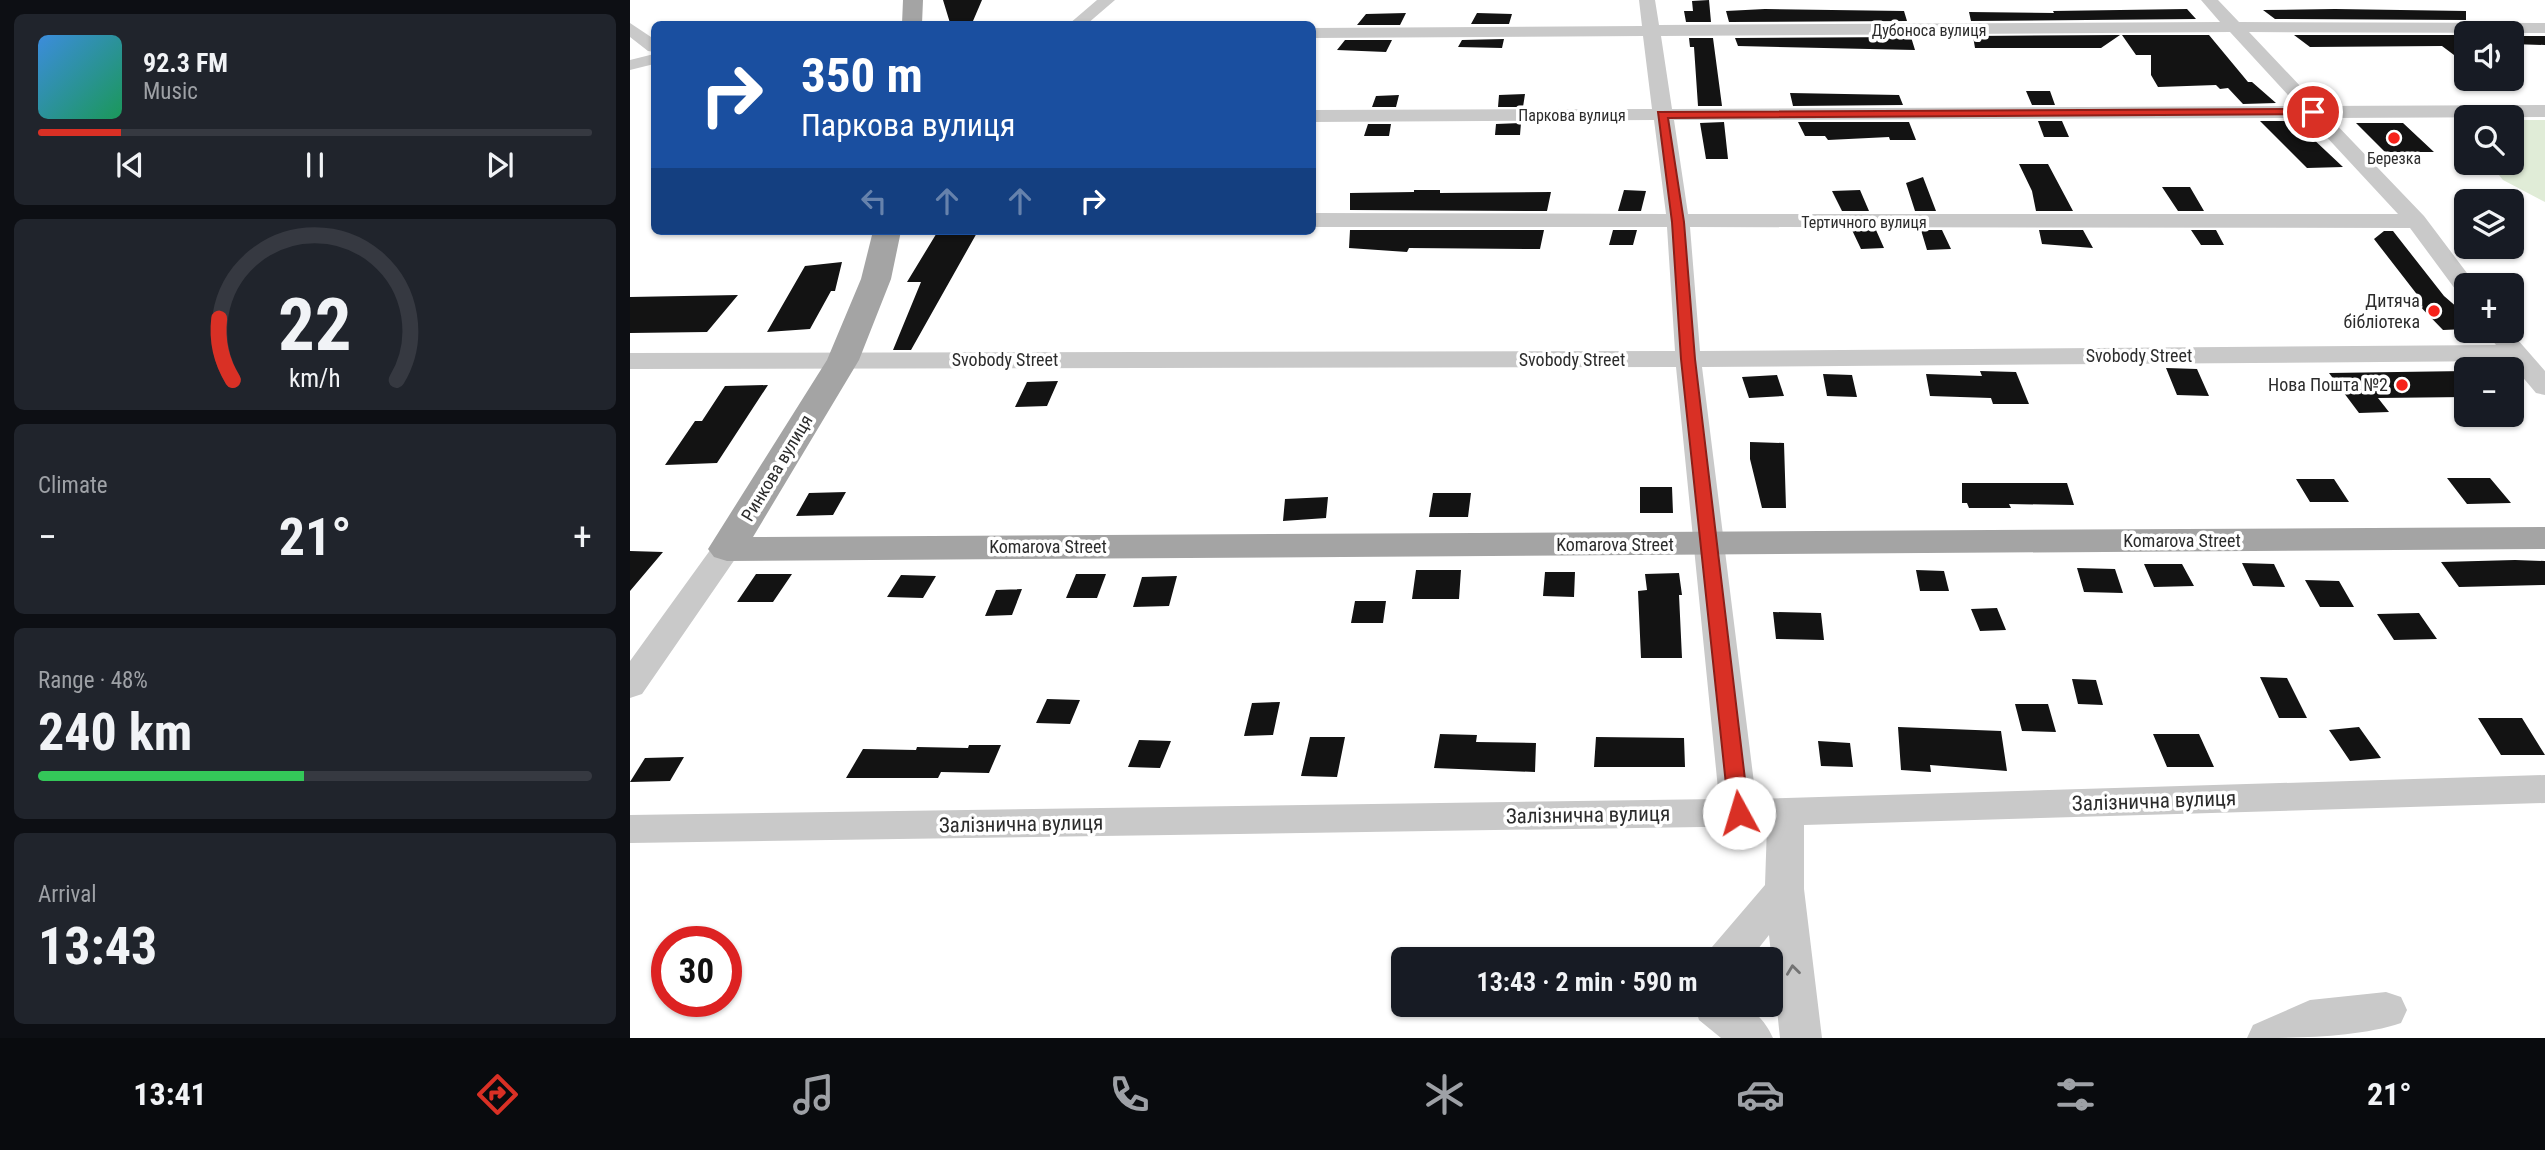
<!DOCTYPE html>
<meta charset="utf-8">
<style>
:root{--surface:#171b24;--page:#20242c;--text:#f1f3f6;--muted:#9ea1a6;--line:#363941;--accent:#d93025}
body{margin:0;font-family:"Roboto Condensed",sans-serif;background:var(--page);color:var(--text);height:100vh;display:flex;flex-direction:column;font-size:26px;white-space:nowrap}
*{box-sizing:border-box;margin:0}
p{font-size:23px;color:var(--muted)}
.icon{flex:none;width:38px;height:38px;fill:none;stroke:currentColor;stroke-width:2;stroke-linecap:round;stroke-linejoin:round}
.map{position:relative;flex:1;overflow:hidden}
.side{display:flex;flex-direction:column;gap:14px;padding:14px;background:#0d0f14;width:630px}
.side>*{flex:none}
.banner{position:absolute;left:21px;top:21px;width:665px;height:214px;border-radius:10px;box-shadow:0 2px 5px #0004;background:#1a4fa0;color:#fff;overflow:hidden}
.buttons{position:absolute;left:1824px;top:21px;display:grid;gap:14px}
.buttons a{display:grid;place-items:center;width:70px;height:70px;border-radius:10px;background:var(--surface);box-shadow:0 2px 5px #0004;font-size:35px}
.speed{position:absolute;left:21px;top:926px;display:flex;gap:14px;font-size:35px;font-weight:700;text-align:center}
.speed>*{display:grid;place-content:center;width:91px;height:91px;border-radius:50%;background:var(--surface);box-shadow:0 2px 5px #0004;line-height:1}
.speed .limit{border:10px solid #d22;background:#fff;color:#111}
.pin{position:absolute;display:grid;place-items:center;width:60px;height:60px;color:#fff;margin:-30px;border:4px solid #fff;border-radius:50%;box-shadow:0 2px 7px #0007}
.me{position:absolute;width:77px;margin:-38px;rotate:354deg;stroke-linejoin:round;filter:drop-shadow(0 0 5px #0008)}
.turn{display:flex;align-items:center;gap:24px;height:147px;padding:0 35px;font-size:32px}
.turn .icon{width:91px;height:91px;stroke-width:2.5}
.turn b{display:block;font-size:49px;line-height:60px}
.lanes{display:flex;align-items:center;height:66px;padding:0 35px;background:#0003;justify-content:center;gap:35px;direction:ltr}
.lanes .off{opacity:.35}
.big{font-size:52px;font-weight:700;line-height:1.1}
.side .widget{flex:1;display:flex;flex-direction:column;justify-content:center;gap:10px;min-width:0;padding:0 24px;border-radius:10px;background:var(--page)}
.side .dial{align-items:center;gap:0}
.dial svg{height:182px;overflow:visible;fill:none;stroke:var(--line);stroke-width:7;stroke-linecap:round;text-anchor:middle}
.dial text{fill:var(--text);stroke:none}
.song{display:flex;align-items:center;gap:21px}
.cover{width:84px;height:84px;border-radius:10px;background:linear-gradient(135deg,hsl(210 70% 55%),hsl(150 70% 35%))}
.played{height:7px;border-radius:4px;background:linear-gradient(90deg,var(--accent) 15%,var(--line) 15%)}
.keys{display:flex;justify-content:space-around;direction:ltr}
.heat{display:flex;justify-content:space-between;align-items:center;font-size:38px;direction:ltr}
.charge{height:10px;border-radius:5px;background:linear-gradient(90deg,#34c759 48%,var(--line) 0)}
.trip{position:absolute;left:761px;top:947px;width:392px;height:70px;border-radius:10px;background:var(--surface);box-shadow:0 2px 5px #0004;font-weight:700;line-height:70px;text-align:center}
.menu{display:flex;height:112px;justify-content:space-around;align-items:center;background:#090b0e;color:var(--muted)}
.menu .icon{width:49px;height:49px}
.menu .selected{color:var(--accent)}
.menu b{font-size:32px;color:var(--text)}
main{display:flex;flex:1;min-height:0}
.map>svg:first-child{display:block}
.green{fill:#e0ecd7}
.building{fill:#131313}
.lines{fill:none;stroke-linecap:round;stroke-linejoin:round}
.minor{fill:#c9c9c9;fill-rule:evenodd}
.major{fill:#a4a4a4;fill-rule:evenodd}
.oneway{stroke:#737373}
.route{fill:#d93025;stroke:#8d1f18;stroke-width:2}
.poi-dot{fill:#f6221b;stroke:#fff;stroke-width:2.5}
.labels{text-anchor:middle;stroke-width:7;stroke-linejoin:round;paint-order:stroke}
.far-street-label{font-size:16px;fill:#2c2c2c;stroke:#fff}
.far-poi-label{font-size:16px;fill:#2c2c2c;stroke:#fff}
.poi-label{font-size:18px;fill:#2c2c2c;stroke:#fff;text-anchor:end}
.street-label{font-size:18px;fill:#2c2c2c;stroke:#fff}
.near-street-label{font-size:21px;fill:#2c2c2c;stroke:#fff}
</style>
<main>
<section class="side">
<div class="widget">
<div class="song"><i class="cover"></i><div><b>92.3 FM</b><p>Music</p></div></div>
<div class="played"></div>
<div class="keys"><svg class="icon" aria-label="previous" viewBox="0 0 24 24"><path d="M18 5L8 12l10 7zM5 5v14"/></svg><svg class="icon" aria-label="pause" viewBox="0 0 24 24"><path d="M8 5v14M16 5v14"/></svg><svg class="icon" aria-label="next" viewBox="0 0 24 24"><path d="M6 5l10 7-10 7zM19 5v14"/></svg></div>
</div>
<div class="widget dial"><svg viewBox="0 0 100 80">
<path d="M14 69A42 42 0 1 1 86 69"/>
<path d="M14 69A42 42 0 0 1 8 42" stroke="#d93025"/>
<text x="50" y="56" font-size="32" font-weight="700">22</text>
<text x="50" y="72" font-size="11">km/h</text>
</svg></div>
<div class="widget"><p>Climate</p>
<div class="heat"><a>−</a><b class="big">21°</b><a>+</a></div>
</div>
<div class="widget"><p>Range · 48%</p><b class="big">240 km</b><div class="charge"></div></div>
<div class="widget"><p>Arrival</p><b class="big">13:43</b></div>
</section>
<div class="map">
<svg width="1915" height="1038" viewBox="0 0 1915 1038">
<rect width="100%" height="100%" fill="#fff"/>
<path class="green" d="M1881,120H1915V202L1873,180L1859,163H1881Z"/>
<path class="building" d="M313,0H352L343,21L320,23Z
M1079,0L1081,22H1056L1054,11H1063L1062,1Z
M1135,9L1274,11L1277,21L1099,22L1096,11Z
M1557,9L1566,19L1341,21L1339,12L1424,13L1423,11Z
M1705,9L1836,11V20L1645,19L1633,10Z
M776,13L770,25H727L736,14Z
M847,13L882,14L879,24H841Z
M1490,35L1471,48H1345L1343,36Z
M1492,35H1579L1618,82H1622L1646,103L1613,104L1598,88L1590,89L1586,85L1528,87L1521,75V55H1506Z
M1664,35H1836V64L1812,46L1680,47Z
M1881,36H1915V45L1881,44Z
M1281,37L1285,50L1108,46L1105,38Z
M1059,38H1083L1092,106H1068L1064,47H1060Z
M874,39L872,48L828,47L832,40Z
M715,40H762L756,52L707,50Z
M1396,91H1420L1425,105H1402Z
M1160,93L1269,95L1273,105L1163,106Z
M895,94L893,107H868L869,95Z
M769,95L766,107H742L746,96Z
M1408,121H1432L1439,137H1414Z
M1630,121H1664L1713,167L1677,168Z
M1094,122L1098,159H1076L1070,123Z
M1168,122H1279L1286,140H1260L1259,137L1198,140L1195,136H1175Z
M891,123L890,135H865L866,124Z
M1726,123H1773L1804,152H1755Z
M738,124H761L759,136H734Z
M1389,164H1418L1443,211H1406L1402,191Z
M1293,177L1306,211H1285L1276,183Z
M1532,187H1560L1574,211H1548Z
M784,190H810V193L921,192L917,211L720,210V193L784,192Z
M994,190L1016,191L1011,211H988Z
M1230,190L1239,211H1212L1202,191Z
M720,230H914L910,249L779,248L777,252L719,248Z
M983,230H1007L1003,245H979Z
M1222,230H1246L1254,248L1231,249Z
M1291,230H1312L1321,249L1297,250Z
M1409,230H1453L1463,248L1412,244Z
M1561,230H1586L1594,245H1571Z
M308,231H348L281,350H263L291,282H277Z
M1754,231H1763L1814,296L1836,315V329L1813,330L1781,297H1789L1744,239Z
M212,262L205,291H201L180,329L137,332L175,266Z
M108,295L77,332L0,333V297Z
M1536,368L1567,369L1579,396L1547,395Z
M1350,371L1386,372L1399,404H1363L1361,398L1300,396L1296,374L1352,376Z
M1836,371V397L1748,398L1759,412L1729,413L1699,373Z
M1193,374L1222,375L1227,397L1197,396Z
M1147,375L1154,396L1119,398L1112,377Z
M428,381L417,406L385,407L397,382Z
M138,385L87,463L35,465L65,421H72L95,386Z
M1120,442L1154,443L1156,508H1132L1120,459Z
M1817,478H1860L1881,503L1837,504Z
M1666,479H1704L1719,502H1680Z
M1332,483H1437L1444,505L1379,504L1381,508H1339L1337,503H1332Z
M1010,487H1042L1043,513H1010Z
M216,492L203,515L166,516L179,493Z
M803,493H841L838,517H799Z
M698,497L696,518L653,521L655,499Z
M0,551L33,552L0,591Z
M1885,560L1915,561V585L1829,587L1811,562Z
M1612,563L1644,564L1655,587L1623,586Z
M1514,564H1552L1564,586L1524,587Z
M1447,568L1485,569L1493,593L1454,592Z
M786,570H831L829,599H782Z
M1286,570L1314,571L1319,591H1290Z
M915,572H945L944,597L913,596Z
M1049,573L1052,595H1049L1052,658H1011L1008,591L1017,590L1015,574Z
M126,574H162L143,602H107Z
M446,574H476L467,598H436Z
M271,575L306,576L293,598L257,597Z
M547,576L539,606L503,607L512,577Z
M1675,580L1709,581L1724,607H1690Z
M392,589L382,615L355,616L366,590Z
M725,601H756L753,623H721Z
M1367,608L1376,630L1350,631L1341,609Z
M1143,612L1191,613L1194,640L1146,639Z
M1789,613L1807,639L1764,640L1747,614Z
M1630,677L1657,678L1677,718H1649Z
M1442,679L1466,680L1473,705L1448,704Z
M417,699L450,700L440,724L406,723Z
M650,702L643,735L614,736L622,703Z
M1385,704H1418L1426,732L1392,731Z
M1848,718H1892L1915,755H1871Z
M1268,727L1371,731L1377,771L1300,765L1301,772L1271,770Z
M1729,727L1751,758L1720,761L1699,730Z
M810,734L847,735L846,742L906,743L905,772L804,768Z
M1523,734H1569L1584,767H1537Z
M680,737H715L707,777L671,776Z
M966,737L1054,738L1055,767H964Z
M509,740L541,741L530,768L498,767Z
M1188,741L1220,743L1223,767L1191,766Z
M339,745H371L359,773L311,772L308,778H216L233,749L286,750L287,747L338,748Z
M54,757L40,781L0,782L15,758Z"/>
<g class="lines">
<path class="minor" d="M467,0H485L457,24H439Z
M1009,0H1025L1029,25L1590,22L1571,0H1588L1609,22L1915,23V33L1619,32L1689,106L1915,105V117L1700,118L1794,216L1846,285H1836V295L1828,293L1780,228L1060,227L1070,351L1866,345L1855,331H1880L1915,371V395L1906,393L1879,361L1072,367L1126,799L1915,775V803L1174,825V889L1192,1038H1150L1139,935L1120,959H1076L1082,947L1135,885L1137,826L0,843V815L1089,799L1046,367L0,369V353L1045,351L1037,227H682V213L1036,214L1024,120L682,122V110L1022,109L1013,36L682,38V28L1012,26ZM1600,32L1668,106L1042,109L1031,36ZM1679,118L1768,214H1058L1044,120Z
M0,23L24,39V52L18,51L0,37Z
M24,54V64L0,70V60Z
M97,540L108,542L112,549L12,694L0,698V661L86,542Z
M1756,992L1771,997L1777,1010L1771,1023C1727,1038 1663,1038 1617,1038L1623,1025L1680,1000Z
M1064,1004C1101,1004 1125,999 1143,1038H1091L1069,1020Z"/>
<path class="major" d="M273,0H293L292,24H272Z
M243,231H271L261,279L229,360L123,537L1915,527V549L97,561L84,557L78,549L197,360L231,279Z"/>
</g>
<defs><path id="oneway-chevron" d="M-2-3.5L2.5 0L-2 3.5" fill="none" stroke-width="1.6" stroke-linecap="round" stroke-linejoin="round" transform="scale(1.75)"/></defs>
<use class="oneway" href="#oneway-chevron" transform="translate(1163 970) rotate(-97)"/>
<path class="route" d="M1683,109L1688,112L1687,114L1038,118L1054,222L1065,359L1119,813L1116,818L1109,820L1102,818L1099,813L1051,359L1042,222L1028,112Z"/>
<g class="poi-dot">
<circle cx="1764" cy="138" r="7"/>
<circle cx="1804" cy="311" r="7"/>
<circle cx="1772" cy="385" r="7"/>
</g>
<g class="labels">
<g class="far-street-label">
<text x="1299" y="36">Дубоноса вулиця</text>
<text x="942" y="121">Паркова вулиця</text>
<text x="1234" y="228">Тертичного вулиця</text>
</g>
<g class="far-poi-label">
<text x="1764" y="164">Березка</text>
</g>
<g class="poi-label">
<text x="1790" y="307">Дитяча<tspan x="1790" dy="21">бібліотека</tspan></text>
<text x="1758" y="391">Нова Пошта №2</text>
</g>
<g class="street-label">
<text x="1509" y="362">Svobody Street</text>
<text x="375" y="366">Svobody Street</text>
<text x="942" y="366">Svobody Street</text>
<text transform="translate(147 468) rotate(-59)" y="6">Ринкова вулиця</text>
<text x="1552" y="547">Komarova Street</text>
<text x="985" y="551">Komarova Street</text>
<text x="418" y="553">Komarova Street</text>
</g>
<g class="near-street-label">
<text transform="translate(1524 801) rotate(-2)" y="7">Залізнична вулиця</text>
<text transform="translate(958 815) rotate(-1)" y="7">Залізнична вулиця</text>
<text transform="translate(391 824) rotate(-1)" y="7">Залізнична вулиця</text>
</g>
</g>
</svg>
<div class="buttons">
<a><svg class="icon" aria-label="sound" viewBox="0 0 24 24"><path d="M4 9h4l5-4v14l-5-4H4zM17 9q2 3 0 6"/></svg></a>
<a><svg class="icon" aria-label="search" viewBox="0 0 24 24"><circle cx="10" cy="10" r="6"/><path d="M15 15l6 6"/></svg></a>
<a><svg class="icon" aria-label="layers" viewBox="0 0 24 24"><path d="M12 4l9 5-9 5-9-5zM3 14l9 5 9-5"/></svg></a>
<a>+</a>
<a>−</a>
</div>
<div class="speed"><div class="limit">30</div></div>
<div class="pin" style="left:1683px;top:112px;background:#d93025"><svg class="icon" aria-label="arrive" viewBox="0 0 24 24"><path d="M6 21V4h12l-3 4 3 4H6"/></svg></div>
<svg class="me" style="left:1109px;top:813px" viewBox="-20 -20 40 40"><circle r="19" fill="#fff"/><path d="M0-13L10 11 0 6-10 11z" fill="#d93025"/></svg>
<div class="trip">13:43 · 2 min · 590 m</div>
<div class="banner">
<div class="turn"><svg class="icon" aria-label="right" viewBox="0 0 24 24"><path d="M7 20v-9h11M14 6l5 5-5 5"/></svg><div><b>350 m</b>Паркова вулиця</div></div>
<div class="lanes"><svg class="icon off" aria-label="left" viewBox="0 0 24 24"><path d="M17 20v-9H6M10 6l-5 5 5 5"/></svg><svg class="icon off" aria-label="ahead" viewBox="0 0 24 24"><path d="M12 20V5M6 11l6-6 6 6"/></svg><svg class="icon off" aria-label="ahead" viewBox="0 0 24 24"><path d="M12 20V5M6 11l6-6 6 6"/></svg><svg class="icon" aria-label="right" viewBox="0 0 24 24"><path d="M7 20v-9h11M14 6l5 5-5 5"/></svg></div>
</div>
</div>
</main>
<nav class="menu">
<b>13:41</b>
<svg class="icon selected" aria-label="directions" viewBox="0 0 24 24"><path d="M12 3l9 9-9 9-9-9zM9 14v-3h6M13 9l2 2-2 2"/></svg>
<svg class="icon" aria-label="music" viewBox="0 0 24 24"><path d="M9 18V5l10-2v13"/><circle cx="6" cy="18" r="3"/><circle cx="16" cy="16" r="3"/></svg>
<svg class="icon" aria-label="phone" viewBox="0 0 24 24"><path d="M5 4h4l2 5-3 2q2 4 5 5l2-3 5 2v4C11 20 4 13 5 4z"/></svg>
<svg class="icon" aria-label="climate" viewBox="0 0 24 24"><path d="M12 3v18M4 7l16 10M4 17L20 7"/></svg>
<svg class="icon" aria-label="car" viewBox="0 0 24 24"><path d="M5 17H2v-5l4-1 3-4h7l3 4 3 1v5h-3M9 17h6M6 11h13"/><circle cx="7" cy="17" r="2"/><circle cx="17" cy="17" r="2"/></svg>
<svg class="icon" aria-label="filters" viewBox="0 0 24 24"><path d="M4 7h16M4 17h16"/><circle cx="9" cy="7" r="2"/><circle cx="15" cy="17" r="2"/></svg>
<b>21°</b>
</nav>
